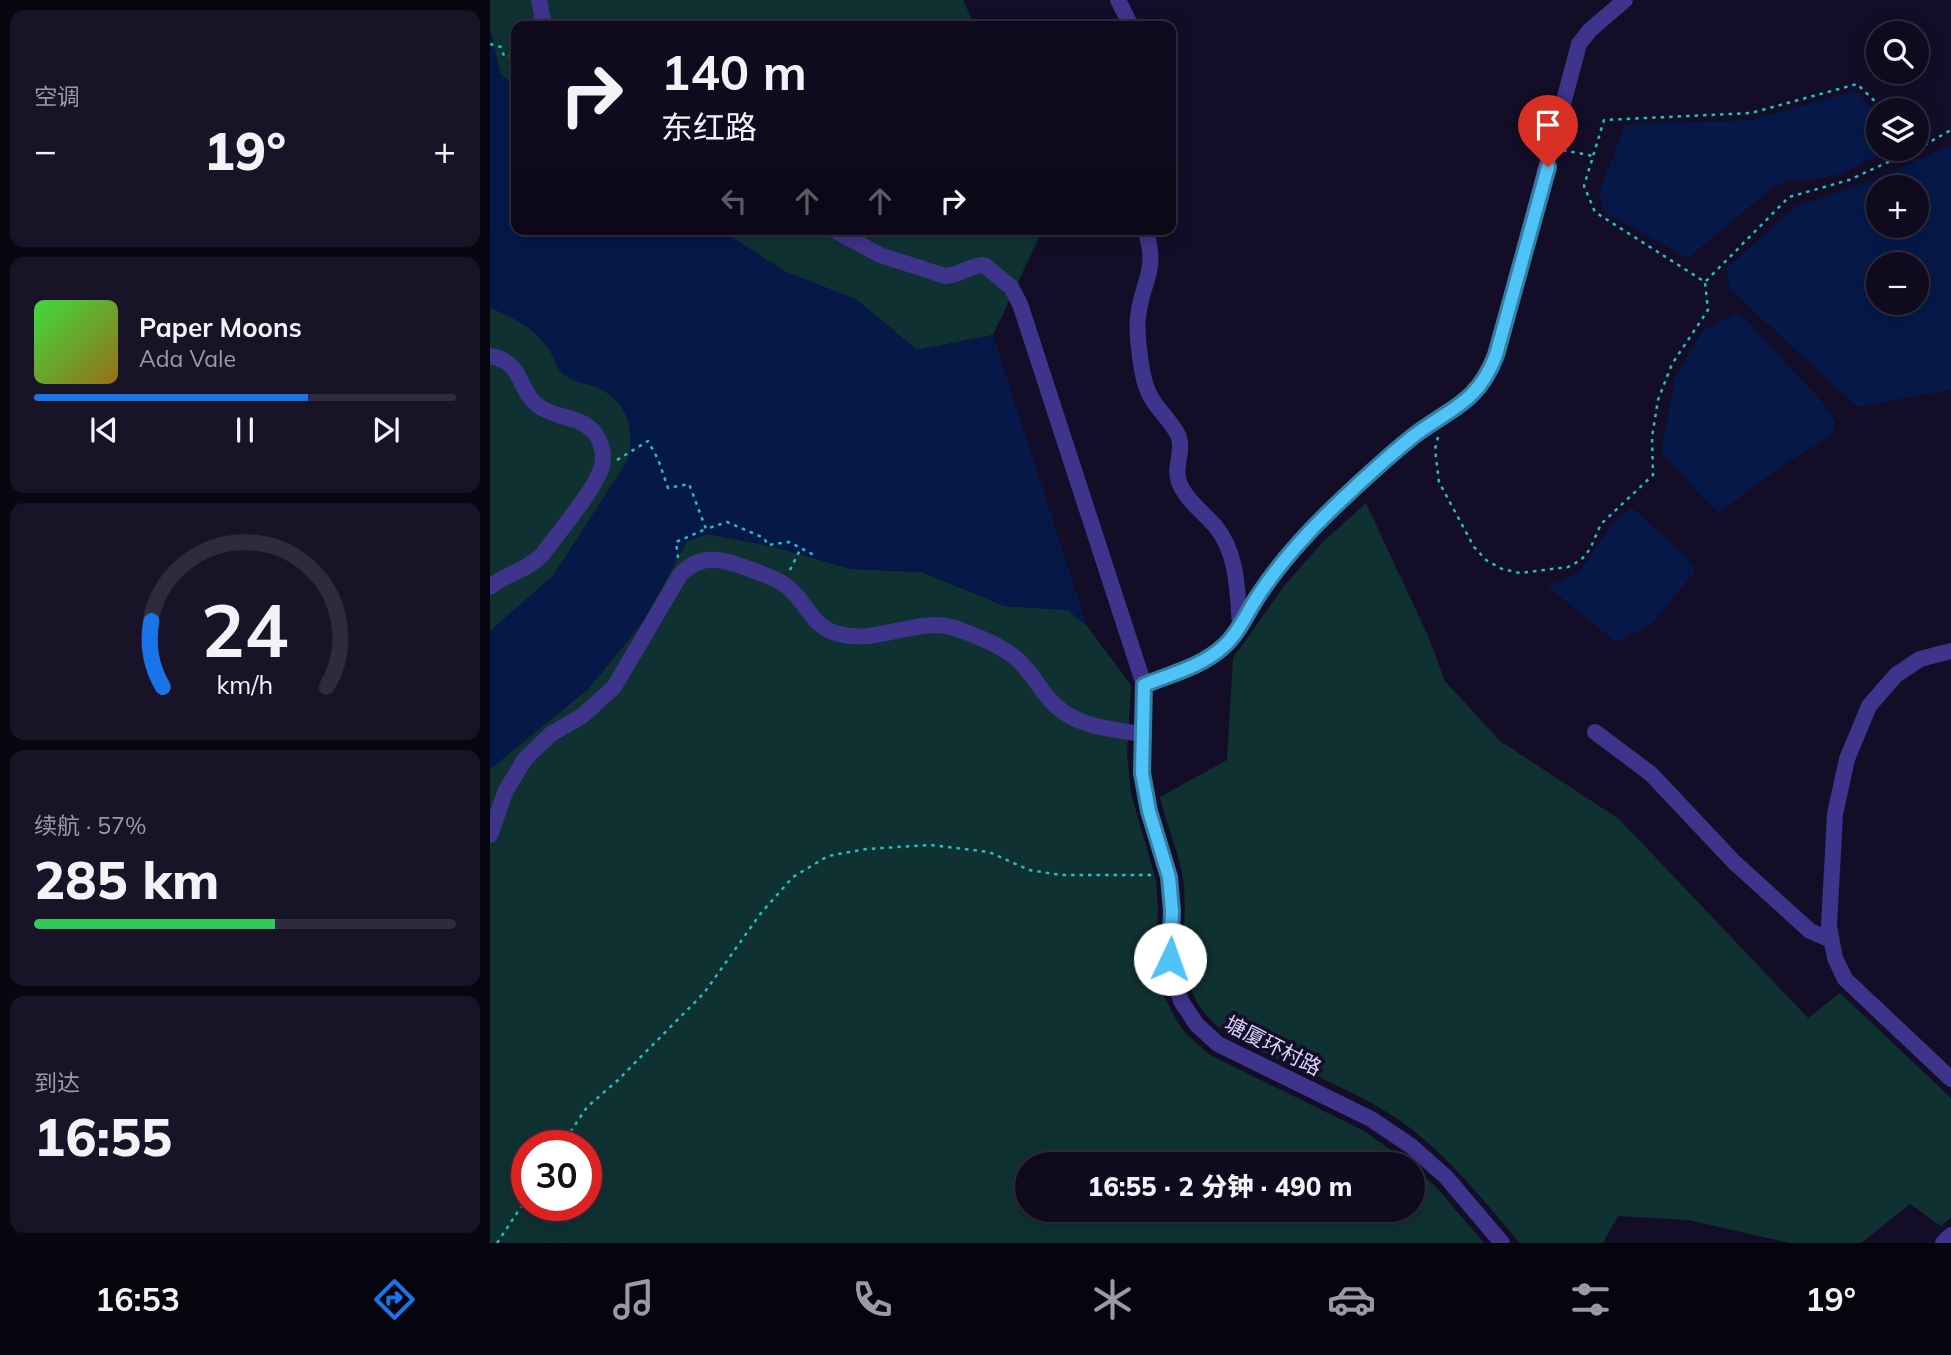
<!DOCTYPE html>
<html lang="zh">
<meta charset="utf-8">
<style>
:root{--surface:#0f0a1e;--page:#181327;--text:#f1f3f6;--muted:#9b9aa4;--line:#2f2b3c;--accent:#1a73e8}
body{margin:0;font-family:Mulish,"Noto Sans SC",sans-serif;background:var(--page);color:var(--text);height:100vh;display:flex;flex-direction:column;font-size:26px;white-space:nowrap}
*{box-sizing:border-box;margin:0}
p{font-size:23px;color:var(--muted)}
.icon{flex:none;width:38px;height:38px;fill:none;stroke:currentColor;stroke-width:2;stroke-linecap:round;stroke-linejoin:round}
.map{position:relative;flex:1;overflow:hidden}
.details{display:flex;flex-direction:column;gap:10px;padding:10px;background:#080610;width:490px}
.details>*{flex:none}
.top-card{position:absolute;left:21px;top:21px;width:665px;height:214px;border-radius:14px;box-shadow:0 4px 18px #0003,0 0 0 2px var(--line);background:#0f0a1e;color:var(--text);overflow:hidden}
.tools{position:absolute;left:1376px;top:21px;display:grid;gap:14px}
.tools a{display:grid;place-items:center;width:63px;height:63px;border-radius:50%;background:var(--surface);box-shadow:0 4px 18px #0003,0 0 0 2px var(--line);font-size:35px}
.speed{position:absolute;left:21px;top:1130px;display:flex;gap:14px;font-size:35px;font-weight:700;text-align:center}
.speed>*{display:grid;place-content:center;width:91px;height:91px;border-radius:50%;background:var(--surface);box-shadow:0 4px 18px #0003,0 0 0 2px var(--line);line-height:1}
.speed .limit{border:10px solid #d22;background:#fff;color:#111}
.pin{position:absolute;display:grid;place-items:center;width:60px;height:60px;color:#fff;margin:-72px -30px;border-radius:50% 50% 50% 0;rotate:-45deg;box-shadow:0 0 7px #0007}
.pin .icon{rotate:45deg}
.me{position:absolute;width:77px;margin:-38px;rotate:3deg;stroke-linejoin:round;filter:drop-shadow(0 0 5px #0008)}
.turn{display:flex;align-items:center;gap:24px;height:147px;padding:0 35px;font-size:32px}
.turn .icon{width:91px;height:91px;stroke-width:2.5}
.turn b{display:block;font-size:49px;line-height:60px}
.lanes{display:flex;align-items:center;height:66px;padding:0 35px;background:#0003;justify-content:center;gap:35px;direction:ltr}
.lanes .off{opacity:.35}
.big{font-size:52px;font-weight:800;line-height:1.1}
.details .card{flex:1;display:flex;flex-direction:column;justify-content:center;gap:10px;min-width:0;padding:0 24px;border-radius:14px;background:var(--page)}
.details .dial{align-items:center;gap:0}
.dial svg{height:182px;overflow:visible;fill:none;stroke:var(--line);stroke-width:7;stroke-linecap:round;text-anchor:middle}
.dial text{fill:var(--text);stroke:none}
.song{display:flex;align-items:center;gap:21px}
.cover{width:84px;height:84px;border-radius:10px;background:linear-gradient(135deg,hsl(120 70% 55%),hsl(40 70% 35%))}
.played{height:7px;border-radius:4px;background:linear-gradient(90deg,var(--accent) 65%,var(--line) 65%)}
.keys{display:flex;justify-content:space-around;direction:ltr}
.heat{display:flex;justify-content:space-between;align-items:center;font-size:38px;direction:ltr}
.charge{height:10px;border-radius:5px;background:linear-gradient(90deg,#34c759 57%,var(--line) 0)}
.trip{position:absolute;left:525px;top:1152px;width:410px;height:70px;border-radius:35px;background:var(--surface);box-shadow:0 4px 18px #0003,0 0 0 2px var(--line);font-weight:800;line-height:70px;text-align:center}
.dock{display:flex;height:112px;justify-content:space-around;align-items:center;background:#06040c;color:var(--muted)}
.dock .icon{width:49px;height:49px}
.dock .current{color:var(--accent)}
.dock b{font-size:32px;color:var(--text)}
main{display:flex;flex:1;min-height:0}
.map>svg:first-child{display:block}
.green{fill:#103132;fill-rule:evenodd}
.water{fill:#051848;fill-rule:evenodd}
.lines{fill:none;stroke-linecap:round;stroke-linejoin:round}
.path{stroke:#24bfc3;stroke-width:2.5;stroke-dasharray:3.5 5;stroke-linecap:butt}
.minor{stroke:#3e348b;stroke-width:16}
.route-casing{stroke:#337fa1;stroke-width:18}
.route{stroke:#4fc3f7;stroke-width:12}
.labels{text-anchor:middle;stroke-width:7;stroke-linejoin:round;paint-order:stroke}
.street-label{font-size:21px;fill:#dcd4ff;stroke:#140d28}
</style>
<main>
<section class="details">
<div class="card"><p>空调</p>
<div class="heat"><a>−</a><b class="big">19°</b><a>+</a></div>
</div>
<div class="card">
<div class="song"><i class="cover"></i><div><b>Paper Moons</b><p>Ada Vale</p></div></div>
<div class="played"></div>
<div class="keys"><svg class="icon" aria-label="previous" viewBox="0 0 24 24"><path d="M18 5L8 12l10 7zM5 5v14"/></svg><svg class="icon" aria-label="pause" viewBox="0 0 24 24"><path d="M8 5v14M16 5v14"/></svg><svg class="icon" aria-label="next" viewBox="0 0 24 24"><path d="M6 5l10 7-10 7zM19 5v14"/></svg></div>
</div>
<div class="card dial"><svg viewBox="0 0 100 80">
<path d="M14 69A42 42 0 1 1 86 69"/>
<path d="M14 69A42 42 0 0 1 9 40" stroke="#1a73e8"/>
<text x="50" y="56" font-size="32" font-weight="700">24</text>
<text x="50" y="72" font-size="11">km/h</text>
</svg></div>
<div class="card"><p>续航 · 57%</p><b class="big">285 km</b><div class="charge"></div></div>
<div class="card"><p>到达</p><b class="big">16:55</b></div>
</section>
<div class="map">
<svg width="1461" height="1243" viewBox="0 0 1461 1243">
<rect width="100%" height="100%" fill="#140d28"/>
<path class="green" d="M0,0H473L485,26H26V88L10,73L0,28Z
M229,229H553L503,335L427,350L367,300L294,271Z
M0,308C21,315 46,329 58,348C63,355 66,365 71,372C78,380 96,384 106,387C137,399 146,431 138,460L63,576L0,631Z
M876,503L938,636L955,681L1010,741L1129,819L1318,1018L1350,993L1461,1098V1217L1451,1226L1420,1204L1371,1243H1300L1198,1220L1128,1216L1113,1243H1030C993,1200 959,1156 912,1122C872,1094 824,1076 780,1055C766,1048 750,1042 737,1033C723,1024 710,1010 703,994C686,957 699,917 693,879C689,851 676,825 670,797L737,760L743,658L794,586L833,542Z
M218,534L285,547L361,569L432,572L514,606L578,610L597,626L641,685L637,754L641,794L666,880L668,911L666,944L668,976L672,992L687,1021L696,1034L720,1055L874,1131L921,1164H537V1209H922V1165L946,1187L994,1243H0V769L98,689L153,622L197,541ZM37,1146H96V1206H37Z"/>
<path class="water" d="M0,28L10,73L26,88V229H229L294,271L367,300L427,350L503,335L597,626L578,610L514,606L432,572L361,569L285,547L218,534L197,541L153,622L98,689L0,769V631L63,576L138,460C146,431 137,399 106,387C96,384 78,380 71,372C66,366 63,355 58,348C46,329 21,315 0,308Z
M1365,91L1388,114V149H1402L1351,174L1325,179H1303L1282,188L1198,258L1115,213L1109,193L1135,125L1262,120Z
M1461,145V390L1367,407L1240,289L1236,269L1305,207L1378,182ZM1388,187H1426V226H1388ZM1388,264H1426V303H1388Z
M1249,312L1335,405L1346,425L1341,436L1293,465L1228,513L1171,453L1185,378L1214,329Z
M1141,507L1196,556L1205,571L1161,625L1126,642L1058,587L1091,570L1125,520Z"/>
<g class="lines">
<path class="path" d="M0,44L11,47L14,56H26
M1073,150L1103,156
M1216,281L1299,197L1359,180L1431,147L1461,130
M948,437L945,449L949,482L984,547L996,560L1012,569L1030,573L1078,567L1091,560L1100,549L1111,524L1163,475L1162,437L1168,400L1182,364L1218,310L1215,282L1105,212L1094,186L1114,120L1261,113L1367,84L1394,110
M127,460L158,441L168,459L178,488L199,484L216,529L237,522L274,538L278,545L299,542L326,556
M188,558L186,542L216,529
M300,570L311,548
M71,1146L97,1107L127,1081L214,993L271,913L303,877L338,856L376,849L441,845L499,852L539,870L571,875H663
M7,1243L37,1198"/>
<path class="minor" d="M49,0L54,26
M628,0L641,26
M342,229L390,255L455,276C470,275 478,266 494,265L521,287L530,304L654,685L652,773L659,811L679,877L682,911L680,959L682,973L691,1001L707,1025L728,1044L881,1119L921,1146L956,1177L1012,1243
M655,229C669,273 652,279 648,317C646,333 651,371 656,386C662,406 679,417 688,435C695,450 683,466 689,482C695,499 714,513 726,527C748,555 747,590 750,624
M0,356C35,362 27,392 50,407C66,418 89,416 103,431C111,440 115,455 112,466C105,490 68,533 52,555C35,572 16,573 0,587
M1461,651L1430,659L1406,675L1379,706L1357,759L1345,814L1339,926L1345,958L1355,979L1461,1079
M654,685C681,674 713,666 735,646C749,633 759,610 770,593C790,563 816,534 842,509C868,484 894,460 921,438C959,408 987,405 1006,355L1089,44L1100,30L1135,0
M1105,732L1161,774L1244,862L1320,931L1341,940
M0,835L16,790L35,759L61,734L92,716L124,687L190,575C212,551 235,560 262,570C275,575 289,579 300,589C318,605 323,628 349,634C388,645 431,614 470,630C490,637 515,647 530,662C547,679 555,700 575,713C598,728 626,730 652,734
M1453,1243L1461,1235"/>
</g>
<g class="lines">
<g class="route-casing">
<path id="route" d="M680,959L682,911L679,877L659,811L652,773L654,685C681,674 713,666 734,646C749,633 758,610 770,593C790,563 816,534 842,509C868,484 894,460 921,438C959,408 987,405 1006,355L1058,167"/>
</g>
<use href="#route" class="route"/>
</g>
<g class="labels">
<g class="street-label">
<text transform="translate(783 1046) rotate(27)" y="7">塘厦环村路</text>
</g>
</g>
</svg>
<div class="tools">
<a><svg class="icon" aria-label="search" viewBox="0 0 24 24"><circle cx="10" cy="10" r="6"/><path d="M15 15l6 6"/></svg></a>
<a><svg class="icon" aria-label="layers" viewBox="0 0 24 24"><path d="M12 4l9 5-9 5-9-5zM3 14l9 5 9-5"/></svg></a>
<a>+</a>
<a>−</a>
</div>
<div class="speed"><div class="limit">30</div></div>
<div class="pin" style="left:1058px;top:167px;background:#d93025"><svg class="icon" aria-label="arrive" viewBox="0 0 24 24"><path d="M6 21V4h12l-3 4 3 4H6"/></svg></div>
<svg class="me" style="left:680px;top:959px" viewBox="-20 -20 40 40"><circle r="19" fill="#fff"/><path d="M0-13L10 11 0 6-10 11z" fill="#4fc3f7"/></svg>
<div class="trip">16:55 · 2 分钟 · 490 m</div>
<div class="top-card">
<div class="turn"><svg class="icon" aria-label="right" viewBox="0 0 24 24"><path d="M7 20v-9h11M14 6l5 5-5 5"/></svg><div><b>140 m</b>东红路</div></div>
<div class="lanes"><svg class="icon off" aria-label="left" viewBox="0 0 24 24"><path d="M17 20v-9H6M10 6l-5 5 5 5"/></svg><svg class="icon off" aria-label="ahead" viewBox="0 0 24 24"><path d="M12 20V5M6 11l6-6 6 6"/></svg><svg class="icon off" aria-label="ahead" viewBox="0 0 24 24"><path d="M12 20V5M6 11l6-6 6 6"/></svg><svg class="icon" aria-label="right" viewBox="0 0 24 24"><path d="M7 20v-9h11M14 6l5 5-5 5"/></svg></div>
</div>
</div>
</main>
<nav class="dock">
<b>16:53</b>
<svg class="icon current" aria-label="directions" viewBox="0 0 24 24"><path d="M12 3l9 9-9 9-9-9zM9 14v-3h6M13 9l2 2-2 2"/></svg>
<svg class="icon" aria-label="music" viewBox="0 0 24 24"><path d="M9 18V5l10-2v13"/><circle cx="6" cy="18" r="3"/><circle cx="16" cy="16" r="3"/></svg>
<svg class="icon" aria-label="phone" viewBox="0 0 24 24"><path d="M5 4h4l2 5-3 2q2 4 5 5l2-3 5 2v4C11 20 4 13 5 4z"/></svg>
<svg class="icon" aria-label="climate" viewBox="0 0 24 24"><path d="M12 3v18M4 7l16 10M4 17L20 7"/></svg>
<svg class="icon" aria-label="car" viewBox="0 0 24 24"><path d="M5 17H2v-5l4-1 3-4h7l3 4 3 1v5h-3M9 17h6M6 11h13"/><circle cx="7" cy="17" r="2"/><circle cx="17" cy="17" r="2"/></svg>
<svg class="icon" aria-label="filters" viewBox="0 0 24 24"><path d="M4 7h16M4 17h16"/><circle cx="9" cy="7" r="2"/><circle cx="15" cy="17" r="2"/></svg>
<b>19°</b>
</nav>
